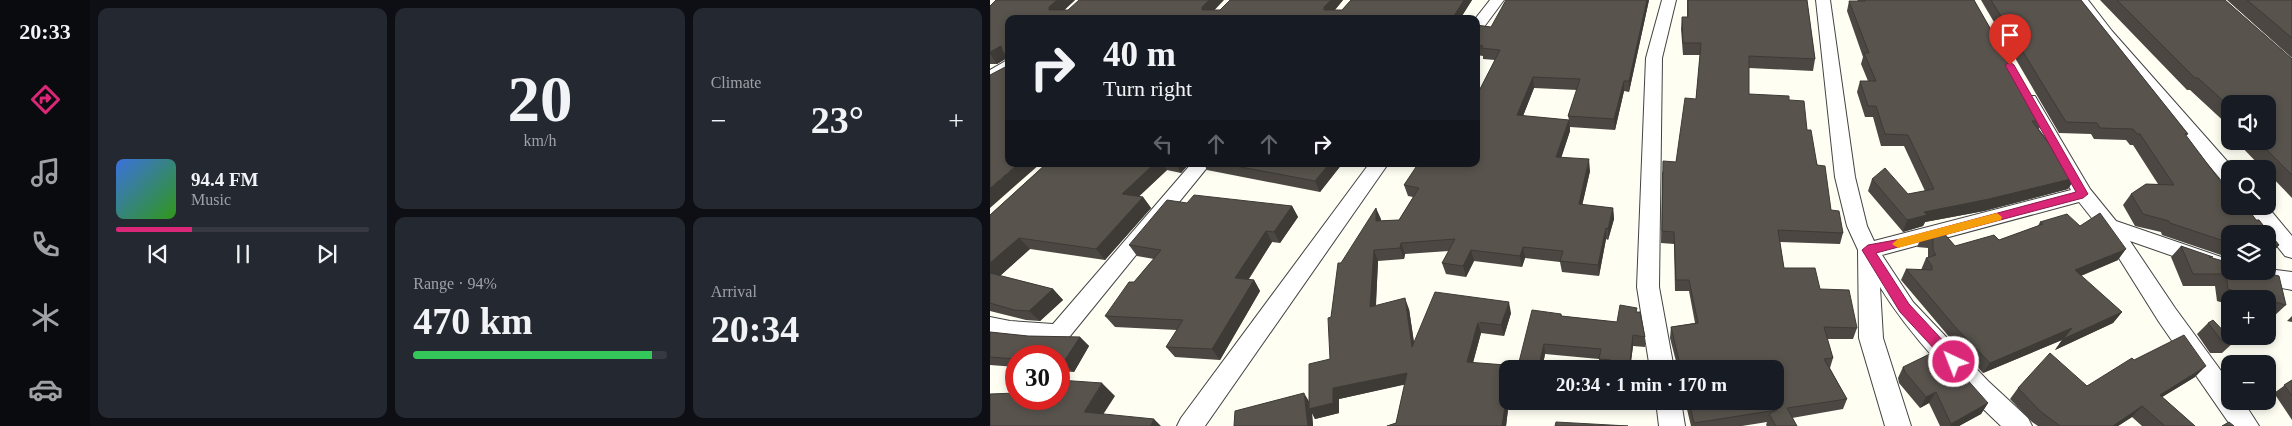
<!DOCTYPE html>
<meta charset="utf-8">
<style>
:root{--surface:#171b24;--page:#242831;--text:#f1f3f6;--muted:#9ea1a6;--line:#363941;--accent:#db2777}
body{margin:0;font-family:Georgia,serif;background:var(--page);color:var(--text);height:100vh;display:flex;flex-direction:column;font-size:19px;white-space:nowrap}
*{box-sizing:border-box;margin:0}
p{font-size:16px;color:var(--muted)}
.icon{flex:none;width:28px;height:28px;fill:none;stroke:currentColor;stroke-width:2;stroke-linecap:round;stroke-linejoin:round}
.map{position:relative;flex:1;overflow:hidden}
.details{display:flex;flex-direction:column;gap:8px;padding:8px;background:#0d0f14;width:900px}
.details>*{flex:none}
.hud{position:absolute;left:15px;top:15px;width:475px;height:152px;border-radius:10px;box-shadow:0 2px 8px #0003;background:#171b24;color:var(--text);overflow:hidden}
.buttons{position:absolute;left:1231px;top:95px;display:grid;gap:10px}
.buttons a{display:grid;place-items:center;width:55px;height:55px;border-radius:10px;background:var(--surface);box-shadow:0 2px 8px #0003;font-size:25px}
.speed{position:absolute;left:15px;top:345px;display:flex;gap:10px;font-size:25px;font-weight:700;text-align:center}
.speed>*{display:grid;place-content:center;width:65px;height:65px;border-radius:50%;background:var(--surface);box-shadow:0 2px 8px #0003;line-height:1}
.speed .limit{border:8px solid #d22;background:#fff;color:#111}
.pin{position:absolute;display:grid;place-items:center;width:42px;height:42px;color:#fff;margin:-51px -21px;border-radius:50% 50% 50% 0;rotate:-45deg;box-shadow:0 0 5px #0007}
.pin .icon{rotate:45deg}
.me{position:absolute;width:55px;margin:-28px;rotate:317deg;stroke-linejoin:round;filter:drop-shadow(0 0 4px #0008)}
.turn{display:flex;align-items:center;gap:18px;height:105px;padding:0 15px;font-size:22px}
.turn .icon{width:65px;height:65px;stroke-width:2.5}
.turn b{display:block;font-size:35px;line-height:42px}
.lanes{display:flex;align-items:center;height:48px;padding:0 15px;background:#0003;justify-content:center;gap:25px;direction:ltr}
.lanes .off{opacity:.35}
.big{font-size:38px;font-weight:700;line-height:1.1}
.details .tile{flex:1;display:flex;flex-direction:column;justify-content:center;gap:8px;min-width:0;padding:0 18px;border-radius:10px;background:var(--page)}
.details .dial{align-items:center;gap:0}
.dial b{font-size:65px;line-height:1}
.song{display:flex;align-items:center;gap:15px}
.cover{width:60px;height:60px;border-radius:8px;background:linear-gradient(135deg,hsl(220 70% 55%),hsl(110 70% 35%))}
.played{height:5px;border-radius:2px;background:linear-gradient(90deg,var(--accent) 30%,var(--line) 30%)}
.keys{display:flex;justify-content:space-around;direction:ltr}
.heat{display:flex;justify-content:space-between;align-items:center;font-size:28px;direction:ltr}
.charge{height:8px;border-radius:4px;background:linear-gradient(90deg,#34c759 94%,var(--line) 0)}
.details .tiles{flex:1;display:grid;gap:8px;grid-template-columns:repeat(3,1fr)}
.tile:first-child{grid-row:span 2}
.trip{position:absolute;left:509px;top:360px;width:285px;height:50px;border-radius:10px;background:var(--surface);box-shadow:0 2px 8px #0003;font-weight:700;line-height:50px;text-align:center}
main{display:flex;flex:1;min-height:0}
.menu{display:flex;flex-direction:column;width:90px;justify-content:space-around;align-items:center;background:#090b0e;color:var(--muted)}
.menu .icon{width:35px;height:35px}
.menu .current{color:var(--accent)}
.menu b{font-size:22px;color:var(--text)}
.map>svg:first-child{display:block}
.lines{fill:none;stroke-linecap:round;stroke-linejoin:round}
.street-casing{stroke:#434343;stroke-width:2}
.street{fill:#fff;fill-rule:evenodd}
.wall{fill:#4c4742;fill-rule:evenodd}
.shaded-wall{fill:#3e3a36}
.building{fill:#58534d;stroke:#3e3a36}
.route{fill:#db2777;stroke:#8e194d}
.slow{fill:#f59e0b}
</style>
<main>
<nav class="menu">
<b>20:33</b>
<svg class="icon current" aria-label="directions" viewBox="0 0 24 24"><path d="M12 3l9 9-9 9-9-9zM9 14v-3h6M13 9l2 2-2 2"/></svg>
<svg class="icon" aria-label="music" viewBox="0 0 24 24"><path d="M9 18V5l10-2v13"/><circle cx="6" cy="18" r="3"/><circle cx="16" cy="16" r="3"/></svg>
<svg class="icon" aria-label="phone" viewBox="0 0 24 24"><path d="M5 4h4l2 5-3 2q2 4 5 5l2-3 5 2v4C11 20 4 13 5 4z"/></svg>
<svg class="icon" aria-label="climate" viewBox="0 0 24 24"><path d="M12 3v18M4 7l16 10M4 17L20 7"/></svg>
<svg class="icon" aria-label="car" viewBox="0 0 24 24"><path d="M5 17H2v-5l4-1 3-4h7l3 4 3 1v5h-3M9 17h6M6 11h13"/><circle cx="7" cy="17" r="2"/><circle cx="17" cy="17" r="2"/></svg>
</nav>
<section class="details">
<div class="tiles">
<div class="tile">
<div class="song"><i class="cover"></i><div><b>94.4 FM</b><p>Music</p></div></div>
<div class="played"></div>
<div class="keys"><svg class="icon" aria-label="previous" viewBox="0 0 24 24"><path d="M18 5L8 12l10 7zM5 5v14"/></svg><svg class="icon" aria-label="pause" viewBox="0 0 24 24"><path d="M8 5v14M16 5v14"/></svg><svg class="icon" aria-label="next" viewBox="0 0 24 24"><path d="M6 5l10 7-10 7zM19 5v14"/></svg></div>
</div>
<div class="tile dial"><b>20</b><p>km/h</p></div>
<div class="tile"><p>Climate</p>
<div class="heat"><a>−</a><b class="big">23°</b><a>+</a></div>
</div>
<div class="tile"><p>Range · 94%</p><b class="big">470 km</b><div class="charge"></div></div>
<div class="tile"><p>Arrival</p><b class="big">20:34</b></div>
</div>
</section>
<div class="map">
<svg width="1302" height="426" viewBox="0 0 1302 426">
<rect width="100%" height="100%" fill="#fefef3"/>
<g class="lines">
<g class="street-casing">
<path id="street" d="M500,0H514L491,31L486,32L485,19Z
M672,0H686L672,58L669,287L684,369H660L647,287L656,58Z
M826,0H840L865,177L877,226L884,241L1081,190L1031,100L1033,96H1045L1100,189L1126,221L1240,260V271H1249L1240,276L1140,241L1185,308L1240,383V401H1253L1269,426H1241L1169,322L1112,231L1089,202L892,255L923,302L998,381L1038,418L1042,426H1011C967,384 922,339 890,287L893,338L921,426H895L869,338L868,250L857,226L845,177Z
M1084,0H1098L1122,31L1244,169H1240V184L1233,182L1112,37Z
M19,59V71L0,82V70Z
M201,164H220L76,341C56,348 21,341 0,337V317L20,321L63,324Z
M379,164H398L215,426H187L191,418Z
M1255,206H1277L1302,236V258L1295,256Z
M1278,269L1302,272V290L1256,281L1253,275L1255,271H1278Z
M666,401H691L695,426H669Z"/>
</g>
<use href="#street" class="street"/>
</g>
<path class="wall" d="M85,0L74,10H230L240,0H353L345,10H352L361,0H482L470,19H19V61L17,58L7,64H0V6Z
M659,0L639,92L634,91L625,130L580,127V131L571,157L600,171L592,205L623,208L624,219L618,240L616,239L609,276L572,272L570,262L535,258L532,267L484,261L476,277L456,274L452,263L459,251L415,254L414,259L388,261L386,306L419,309L424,342L521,313L514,336L491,333L483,363L528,366L571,314L572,316L627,322L647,312L655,337V347L643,346L640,369H610L609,359L555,354L552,369H518V401H519L516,426H397L406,423L415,384L349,399V413L325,419L322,413L323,426H244L319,401L340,359L341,317L351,263L391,219V221L409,220L423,197L418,196L414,185L489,91L505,60L493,59V56L486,55V25L501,27ZM544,88L587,90L578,116L579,120L533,116Z
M697,0H817L825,59L823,71L759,68V94L799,100L817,130L841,210L853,233L850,244L790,242L794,268L830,289L867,328L863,339H837L843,358L840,368L857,399L853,409L802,418L807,426H777L776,425L777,422L752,426H701L695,401H785V369H688L680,338L681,327L705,323L699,291H685L684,244L671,243L672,172L686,162L706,99L710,55H693L691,29L692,17H697Z
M867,0H984L1053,121L1049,129L1085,178L1078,189L994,211L935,222L933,226L913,232L878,191L882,179L918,194L935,191L914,146H891L883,117H875L867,92L870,81H878L871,64L873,57L857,11L859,1H868Z
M991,0H1091L1198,134L1196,136L1237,190H1240V206H1256L1266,220H1269L1289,245L1278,257V234H1240V258L1172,235L1171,232L1145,226L1133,205L1141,194L1156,184H1168L1143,145H1140L1136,140L1104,139L1101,134L1069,133Z
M1110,0H1235L1302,59V198L1278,173V169H1273L1246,141H1278L1240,104V127L1200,90H1197Z
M1237,0H1302V58Z
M56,164H199L191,173L177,170L149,196L153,197L161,208L115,260L40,249L10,276L63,289L73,300L50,321L36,320L0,311V215Z
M214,164H352L330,192L217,170Z
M359,164H374L372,166Z
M197,203L302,206L308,217L290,243L282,242L259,279L264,280L270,291L230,360L185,357L176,347L187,330L125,327L115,316L164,259L147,256L139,245Z
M1050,222L1128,260L1091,276L1132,312L1123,323L1065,350L1072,340L993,373L961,339L911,280L916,269L931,270L936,258H938V248L927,247L932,236L952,231L965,246L1009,240L1048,226Z
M1191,246L1222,258L1296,305L1283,317L1278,315V299H1240V305L1227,301L1225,286H1193L1181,257Z
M1302,316V322L1297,321Z
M1218,323L1244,342L1232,353H1220L1207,334Z
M0,332L38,336L90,337L99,346L84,372L69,371V356H26V367L0,365Z
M1144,360L1205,377L1172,397L1205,426H1152L1142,417L1128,426H1048L1042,422L1020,399L1028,388L1097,386Z
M913,367L998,403L991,414L969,426H950L939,403L930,408L909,383L908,378Z
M1302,380V420L1284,393Z"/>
<path class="shaded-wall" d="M67,0H85L66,18L59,10V7Z
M219,0H234L217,18L212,10V7Z
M341,0H353L338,18L334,10V7Z
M474,0H482L470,19H462Z
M657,0H659L639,92V81Z
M11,46L13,53L17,58L7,64L0,54V52Z
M543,77L544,88L529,126L527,115Z
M634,81V91L625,130L624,119Z
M579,120L580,131L568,168L566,157Z
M599,159L600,171L590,215L589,204Z
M28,164H50L0,208V188Z
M164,164H173L177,170L140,205L132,194Z
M186,164H199L191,173Z
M339,164H352L330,192L325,181Z
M1085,178L1078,189L994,211L935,222L933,226L913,232L917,220L934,212Z
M153,197L161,208L115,260L106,249Z
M302,206L308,217L290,243L284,232Z
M386,208L391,219L390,232L386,221Z
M623,208L624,219L618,240V229Z
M616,228V239L609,276L608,265Z
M276,231L282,242L252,289L245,278Z
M29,238L40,249L3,282L0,279V263Z
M411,243L415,254L414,259L410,248Z
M1289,245L1279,256L1278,257V247Z
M533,247L535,258L532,267L530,256Z
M1136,249L1128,260L1078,281L1085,270Z
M384,250L388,261L385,318L380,307Z
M481,250L484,261L476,277L473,266Z
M264,280L270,291L230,360L222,349Z
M63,289L73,300L50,321L39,311Z
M415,298L419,309L426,357L422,347Z
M519,302L521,313L514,336L511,325Z
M1132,312L1123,323L1065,350L1072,340L993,373L1000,363L1082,328Z
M488,322L491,333L480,373L477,362Z
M643,335V346L640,369H639Z
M90,337L99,346L84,372L73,363Z
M554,344L555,354L552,369H548Z
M1216,366L1205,377L1159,405L1170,395Z
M417,373L422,383L349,399V413L325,419L322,413L323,426H318L314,393L320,403L343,388Z
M112,383L125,396L107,424L94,412Z
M517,387L518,401H519L516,426H512Z
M946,392L939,403L930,408L936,397Z
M998,403L991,414L969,426H960L961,424Z
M1152,406L1142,417L1128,426H1123Z
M164,419L171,426H160Z"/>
<path class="building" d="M6,0H67L59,7V10H78L89,0H219L212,7V10H230L240,0H341L334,7V10H352L361,0H474L462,19H19V53H13L11,46L0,52V6Z
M516,0H657L639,81H634L624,119L578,116L590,79L543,77L527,115L579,120L566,157L599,159L589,204L623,208L618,229L616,228L608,265L570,261L573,251L533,247L530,256L481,250L473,266L452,263L465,239L411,243L410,248L384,250L380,307L415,298L422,347L445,292L519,302L511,325L488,322L477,362L528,366L542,310L571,314V316L627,322L630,305L647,308L646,312H650L655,337L643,335L639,369H619L621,360L609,359L611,349L554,344L548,369H518V387L512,426H397L406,423L417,373L343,388V403L319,409V364L340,359L338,318L341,317L348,263H351L386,208V221L409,220L429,188L414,185L428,164H486V91H489L510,50L491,48L493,46L486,45V25L501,27Z
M698,0H817L825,59L759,56V94L799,96V100L814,101L817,130H821L827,165L835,166L841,210L849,211L853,233L788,230L794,268H825L830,289L859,290L867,328L834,327L843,358L834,359L857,399L797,408L807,426H786L779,414L787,410L704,423L699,401H785V369H691L681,327L708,323L699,280H686L684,232L672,231L673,161L686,162L695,98L706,99L711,43H693L692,17H698Z
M875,0H984L1053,121H1042L1085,178L999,199L934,212L937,215L917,220L882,179L895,168L918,194L944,189L918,135L895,134L886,106H878L870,81H886L874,53H879L859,1H875Z
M1001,0H1091L1198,134H1195L1237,190H1240V206H1256L1266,220H1269L1289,245L1278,247V234H1240V243L1180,223L1179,221L1153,214L1141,194L1156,184L1184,185L1150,134H1147L1143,129L1110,128L1107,123L1076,122Z
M1127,0H1235L1302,59V175L1268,141H1278V104H1240V107L1208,78H1205Z
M1257,0H1302V38Z
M19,65V164H28L0,188V75Z
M56,164H164L132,194L153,197L106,249L29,238L0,263V215Z
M235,164H339L325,181Z
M204,195L302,206L284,232L276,231L245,278L264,280L222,349L176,347L193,320L115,316L139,282H144L171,250L139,245L177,200L197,203Z
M1110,213L1136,249L1085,270L1132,312L1073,339L1082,328L1000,363L967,329L916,269L942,270V266L936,258L946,255L943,250V237L932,236L952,231L965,246L1004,235L1009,240L1053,224L1050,222L1077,214L1090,226Z
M1191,246L1223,257H1219L1240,263V271H1270L1289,276L1296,305L1278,300V299H1273L1238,289L1236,274H1203Z
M0,273L63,289L39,311L24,310L0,303Z
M1223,320L1244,342L1232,341L1218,323Z
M0,332L38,336L90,337L73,363L69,362V356H26V359L0,357Z
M1194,335L1216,366L1170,395L1205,426H1175L1152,406L1123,426H1070L1050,411L1028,388L1060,353L1097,386L1142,358L1144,360Z
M950,349L998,403L961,424L946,392L936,397L915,372L913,367Z
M69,380L112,383L94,412L164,419L160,426H0V394L26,393V399H69Z
M1302,380V396L1294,385Z
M314,393L318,426H244L245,411Z
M566,422L638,426H565Z
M1239,422L1244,426H1232Z"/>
<path class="route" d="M1020,62L1024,65L1098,194L1093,198L886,253L919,304L969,358L971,362L969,366L964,368L960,366L910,312L872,250L878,245L911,239L1086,192L1015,65Z"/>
<path class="slow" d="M1007,213L1012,217L1011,220L908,248L902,244L908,239Z"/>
</svg>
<div class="buttons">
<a><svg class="icon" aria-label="sound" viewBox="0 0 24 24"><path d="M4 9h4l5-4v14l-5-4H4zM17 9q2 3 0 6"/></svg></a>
<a><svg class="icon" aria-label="search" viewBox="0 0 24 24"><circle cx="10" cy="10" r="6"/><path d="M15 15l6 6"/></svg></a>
<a><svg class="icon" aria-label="layers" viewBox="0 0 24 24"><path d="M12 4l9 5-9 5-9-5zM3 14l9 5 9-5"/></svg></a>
<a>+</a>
<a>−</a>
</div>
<div class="speed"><div class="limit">30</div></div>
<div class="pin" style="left:1020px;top:65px;background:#d93025"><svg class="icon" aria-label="arrive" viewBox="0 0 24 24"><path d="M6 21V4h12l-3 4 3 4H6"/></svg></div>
<svg class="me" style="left:964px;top:362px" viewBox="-20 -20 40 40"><circle r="17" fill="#db2777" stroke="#fff" stroke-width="3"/><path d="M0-11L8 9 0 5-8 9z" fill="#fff"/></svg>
<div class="trip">20:34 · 1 min · 170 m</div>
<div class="hud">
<div class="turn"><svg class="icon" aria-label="right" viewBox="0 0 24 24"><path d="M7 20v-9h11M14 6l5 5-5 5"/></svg><div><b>40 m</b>Turn right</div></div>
<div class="lanes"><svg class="icon off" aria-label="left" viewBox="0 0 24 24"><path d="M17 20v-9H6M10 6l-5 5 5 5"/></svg><svg class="icon off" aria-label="ahead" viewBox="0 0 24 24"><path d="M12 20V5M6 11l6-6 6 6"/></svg><svg class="icon off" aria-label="ahead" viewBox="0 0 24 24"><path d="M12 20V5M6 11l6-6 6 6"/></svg><svg class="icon" aria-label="right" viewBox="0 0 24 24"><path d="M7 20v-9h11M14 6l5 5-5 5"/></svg></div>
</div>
</div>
</main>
